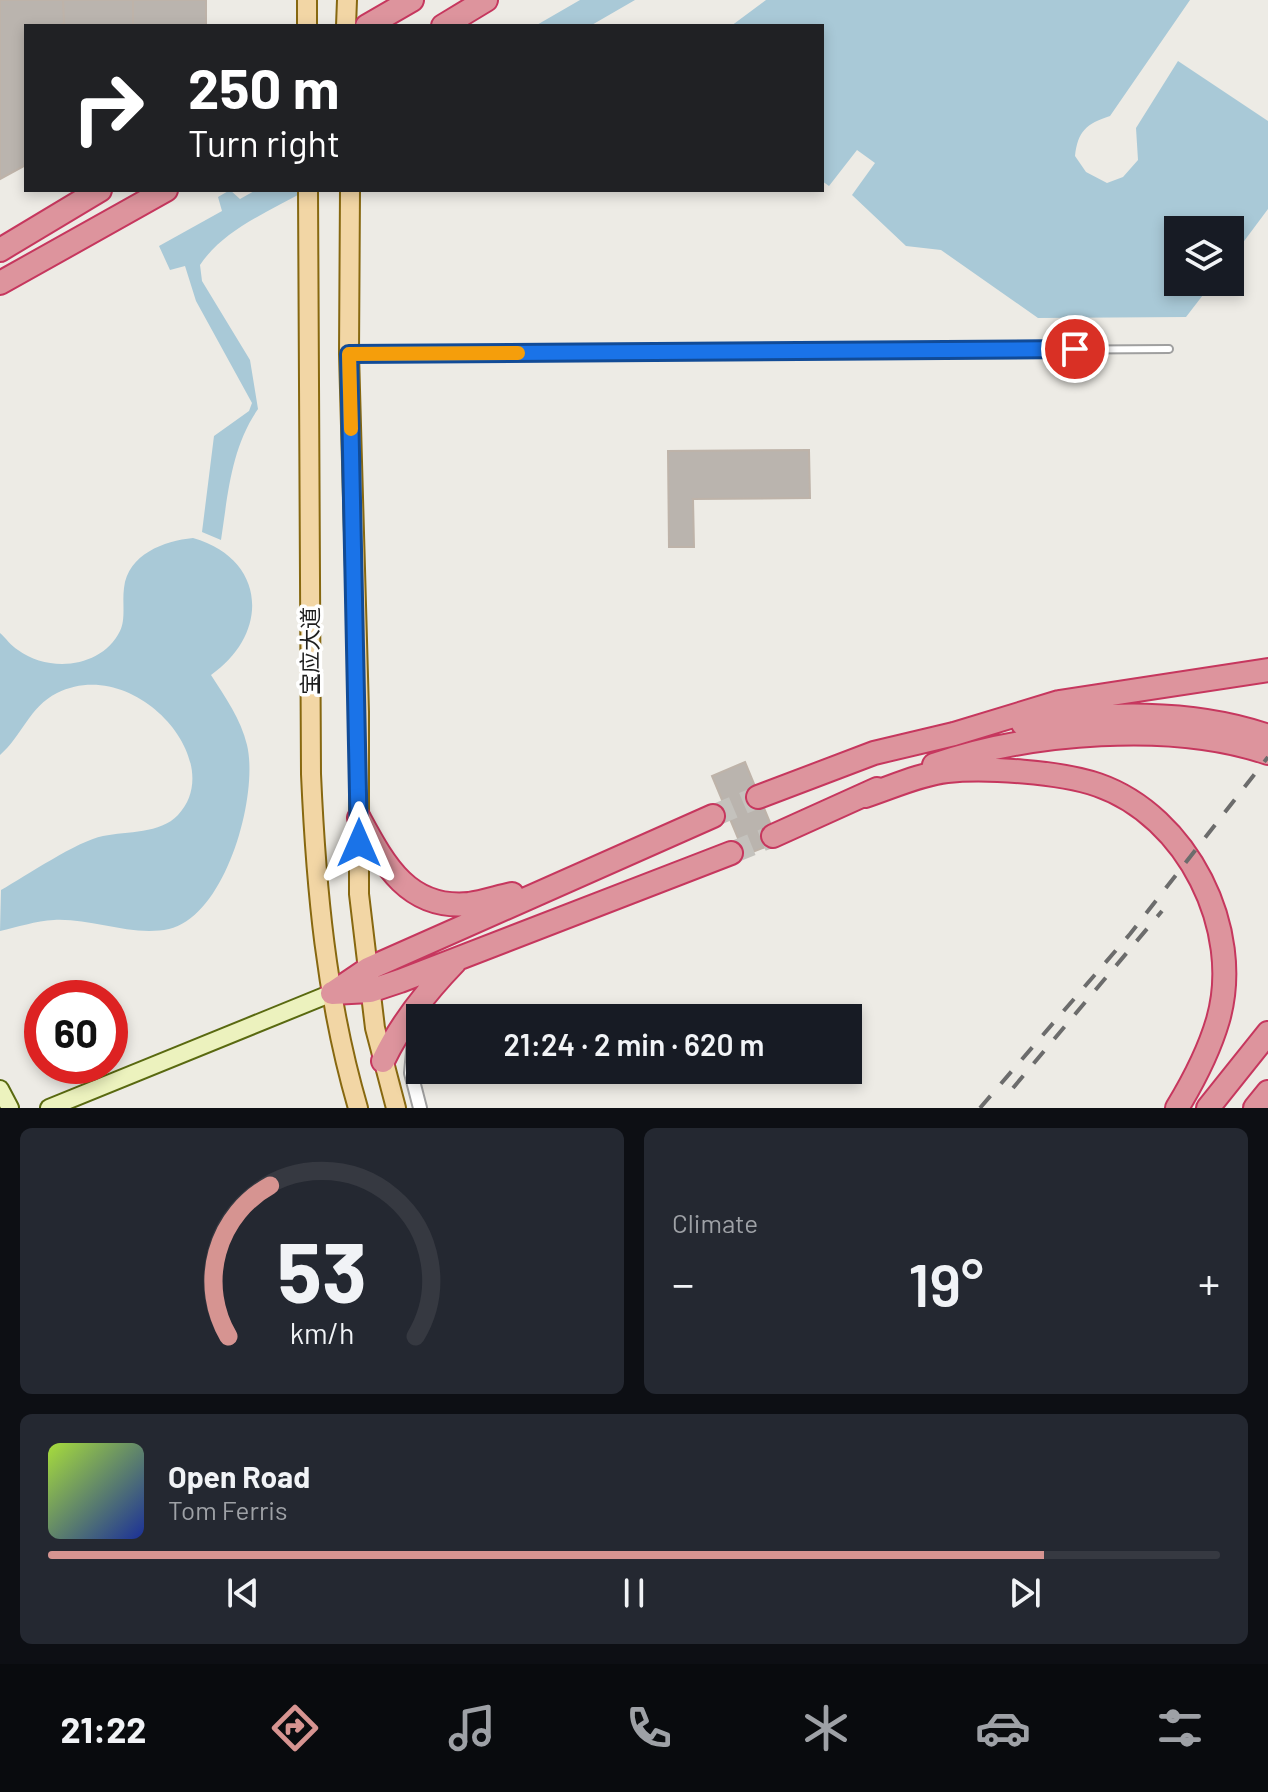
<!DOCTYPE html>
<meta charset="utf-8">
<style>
:root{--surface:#171b24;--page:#242831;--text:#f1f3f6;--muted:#9ea1a6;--line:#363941;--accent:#d69491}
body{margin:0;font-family:Barlow,"Noto Sans SC",sans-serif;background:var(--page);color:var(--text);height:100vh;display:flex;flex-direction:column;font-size:30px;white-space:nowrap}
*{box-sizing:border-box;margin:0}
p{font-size:26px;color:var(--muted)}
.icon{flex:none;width:44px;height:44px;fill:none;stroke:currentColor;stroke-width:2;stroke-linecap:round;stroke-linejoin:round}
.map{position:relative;height:1108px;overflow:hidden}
.details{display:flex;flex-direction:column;gap:20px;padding:20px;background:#0d0f14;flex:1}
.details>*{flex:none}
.hud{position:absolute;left:24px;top:24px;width:800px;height:168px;border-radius:0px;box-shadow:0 4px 12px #0003;background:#202124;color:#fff;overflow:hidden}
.fabs{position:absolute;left:1164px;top:216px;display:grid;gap:16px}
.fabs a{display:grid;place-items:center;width:80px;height:80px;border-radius:0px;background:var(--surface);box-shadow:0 4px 12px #0003;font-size:40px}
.speed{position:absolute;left:24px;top:980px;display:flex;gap:16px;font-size:40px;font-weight:700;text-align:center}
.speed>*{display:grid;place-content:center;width:104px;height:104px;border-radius:50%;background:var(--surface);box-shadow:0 4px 12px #0003;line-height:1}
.speed .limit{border:12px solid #d22;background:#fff;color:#111}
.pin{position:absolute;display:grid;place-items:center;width:68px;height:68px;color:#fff;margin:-34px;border:4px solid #fff;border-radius:50%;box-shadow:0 2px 8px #0007}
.me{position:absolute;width:88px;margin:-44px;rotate:0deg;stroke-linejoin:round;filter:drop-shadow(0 0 6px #0008)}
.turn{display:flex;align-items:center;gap:28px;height:168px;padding:0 32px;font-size:36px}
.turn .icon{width:104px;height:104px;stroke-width:2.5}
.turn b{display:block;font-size:56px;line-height:68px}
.big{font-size:60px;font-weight:600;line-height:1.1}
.details .card{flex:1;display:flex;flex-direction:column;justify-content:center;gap:12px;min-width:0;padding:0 28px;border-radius:12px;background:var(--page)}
.details .dial{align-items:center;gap:0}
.dial svg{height:208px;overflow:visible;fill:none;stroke:var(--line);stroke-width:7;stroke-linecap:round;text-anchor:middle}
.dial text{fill:var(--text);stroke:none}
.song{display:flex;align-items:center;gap:24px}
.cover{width:96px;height:96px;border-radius:12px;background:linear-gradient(135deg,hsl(80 70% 55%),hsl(230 70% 35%))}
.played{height:8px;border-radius:4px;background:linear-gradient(90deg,var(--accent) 85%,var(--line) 85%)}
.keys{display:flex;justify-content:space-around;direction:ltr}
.heat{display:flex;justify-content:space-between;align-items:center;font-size:44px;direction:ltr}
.details .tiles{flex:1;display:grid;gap:20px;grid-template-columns:1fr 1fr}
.card:last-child{grid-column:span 2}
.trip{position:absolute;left:406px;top:1004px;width:456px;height:80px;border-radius:0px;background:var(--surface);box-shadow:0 4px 12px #0003;font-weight:600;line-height:80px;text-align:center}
.menu{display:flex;height:128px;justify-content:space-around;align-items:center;background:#090b0e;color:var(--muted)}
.menu .icon{width:56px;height:56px}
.menu .selected{color:var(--accent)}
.menu b{font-size:36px;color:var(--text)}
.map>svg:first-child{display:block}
.water{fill:#a9c9d7}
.building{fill:#bab4ae;stroke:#beb3a9;stroke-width:2}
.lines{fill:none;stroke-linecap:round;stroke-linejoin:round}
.highway-tunnel{stroke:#c4c2bd;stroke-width:22;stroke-dasharray:22 11;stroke-linecap:butt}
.lane-casing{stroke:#9f9f9f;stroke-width:10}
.street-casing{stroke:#9f9f9f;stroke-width:16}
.secondary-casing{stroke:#596910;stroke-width:20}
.primary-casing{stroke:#876810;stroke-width:22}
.highway-casing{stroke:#c6375e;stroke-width:26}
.lane{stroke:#fff;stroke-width:6}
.street{stroke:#fff;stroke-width:12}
.secondary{stroke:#ecf2be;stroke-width:16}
.primary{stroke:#f2d6a5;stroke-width:18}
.highway{stroke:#dd949d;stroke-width:22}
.rail{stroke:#6c6c6c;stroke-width:4;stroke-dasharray:16 16;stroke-linecap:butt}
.route-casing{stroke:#114b97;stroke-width:20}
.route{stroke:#1a73e8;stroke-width:14}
.slow{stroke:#f59e0b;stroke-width:14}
.labels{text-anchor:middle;stroke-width:7;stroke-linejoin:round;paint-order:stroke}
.street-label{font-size:22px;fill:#1e1e1e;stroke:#fff}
</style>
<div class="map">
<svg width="1268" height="1108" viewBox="0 0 1268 1108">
<rect width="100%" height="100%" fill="#edebe5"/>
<path class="water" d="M580,0H635L590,26H535Z
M766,0H1190L1110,116C1086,124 1078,131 1075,156L1086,172L1107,183L1123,177L1138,160L1136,128L1178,61L1268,121V209L1230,260V230H1178V282H1213L1186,317L1038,318L941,250L906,246L852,195L875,163L857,150L829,186L822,181V26H731Z
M230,190L240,199L256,190H307C270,211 224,229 200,265L202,281L250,360L258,409C231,448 228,494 221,540L202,532L214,436L249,411L252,403L196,301L185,266L170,270L159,246L222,211L218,197Z
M193,538C267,559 270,634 211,675C225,697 241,719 247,745C259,795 226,916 169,929C132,937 91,918 54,920C36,921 17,927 0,931L1,890C26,876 77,841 103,836C128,831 160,834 178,815C229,761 134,654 57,693C29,707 22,736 0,755V633C6,638 11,646 18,650C49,673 102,668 120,631C126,619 122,602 124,588C128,554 164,541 193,538Z"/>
<path class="building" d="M0,0H206V26H26V165L0,179Z
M63,0H133V26H59L64,23Z
M809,450L810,498L693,499L694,547H669L668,451Z
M745,762L778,842L745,855L712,776Z"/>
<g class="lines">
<path class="highway-tunnel" d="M713,816L758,797
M731,853L773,836"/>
<g class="lane-casing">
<path id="lane" d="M353,354L1169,349"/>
</g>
<g class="street-casing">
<path id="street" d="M417,1009L411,1073L420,1108"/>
</g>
<g class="secondary-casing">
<path id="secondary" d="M0,1089L10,1108
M49,1108L332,993"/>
</g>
<g class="primary-casing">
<path id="primary" d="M307,0V26
M346,26L347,0
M308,190L311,774C316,887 326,999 358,1108
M350,190L349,354L359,712V894L375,1028L396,1108"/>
</g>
<g class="highway-casing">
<path id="highway" d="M367,26L412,0
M443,26L486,0
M0,250L100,190
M0,283L166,190
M1023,724C1102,713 1191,709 1268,736
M934,765C1029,732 1172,720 1268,753
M865,796C890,788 920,774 947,771C987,767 1060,772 1098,785C1187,816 1244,929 1218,1020C1209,1051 1194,1080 1177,1108
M758,797L874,753L954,734L1059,702L1268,670
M359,818C384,864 408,910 469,904C483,902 498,897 512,894
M773,836L877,789
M334,992L368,969L713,816
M332,993L370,991L400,981L731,853
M383,1061C401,1023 426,992 455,962
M1208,1108L1268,1033
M1255,1108L1268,1092"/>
</g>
<use href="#lane" class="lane"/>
<use href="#street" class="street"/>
<use href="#secondary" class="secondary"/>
<use href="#primary" class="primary"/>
<use href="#highway" class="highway"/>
<path class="rail" d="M1013,1088L1162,911
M980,1108L1130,934L1268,757"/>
</g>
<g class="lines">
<g class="route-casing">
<path id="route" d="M359,843L349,354L1075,349"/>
</g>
<use href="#route" class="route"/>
<path class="slow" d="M351,429L349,354L518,353"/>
</g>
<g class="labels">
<g class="street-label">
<text transform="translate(310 651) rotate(-90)" y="8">宝应大道</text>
</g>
</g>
</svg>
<div class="fabs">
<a><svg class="icon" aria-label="layers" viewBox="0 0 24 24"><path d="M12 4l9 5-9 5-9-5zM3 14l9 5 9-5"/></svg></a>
</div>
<div class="speed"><div class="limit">60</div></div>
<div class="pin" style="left:1075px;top:349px;background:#d93025"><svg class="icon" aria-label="arrive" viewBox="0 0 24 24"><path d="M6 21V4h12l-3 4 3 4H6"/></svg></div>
<svg class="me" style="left:359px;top:843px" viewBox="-20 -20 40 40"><path d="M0-17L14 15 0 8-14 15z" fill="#1a73e8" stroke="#fff" stroke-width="4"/></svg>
<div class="trip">21:24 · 2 min · 620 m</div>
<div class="hud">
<div class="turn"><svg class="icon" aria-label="right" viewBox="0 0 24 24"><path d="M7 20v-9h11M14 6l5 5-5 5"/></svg><div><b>250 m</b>Turn right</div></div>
</div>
</div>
<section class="details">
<div class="tiles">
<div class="card dial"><svg viewBox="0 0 100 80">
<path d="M14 69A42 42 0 1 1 86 69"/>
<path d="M14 69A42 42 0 0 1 30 11" stroke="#d69491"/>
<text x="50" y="56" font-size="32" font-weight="700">53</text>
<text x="50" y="72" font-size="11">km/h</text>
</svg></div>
<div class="card"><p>Climate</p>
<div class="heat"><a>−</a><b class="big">19°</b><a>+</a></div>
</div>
<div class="card">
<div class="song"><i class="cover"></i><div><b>Open Road</b><p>Tom Ferris</p></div></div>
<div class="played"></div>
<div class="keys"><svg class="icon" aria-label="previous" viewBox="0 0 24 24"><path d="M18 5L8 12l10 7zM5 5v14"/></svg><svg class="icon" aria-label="pause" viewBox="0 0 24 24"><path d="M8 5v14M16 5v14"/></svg><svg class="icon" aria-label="next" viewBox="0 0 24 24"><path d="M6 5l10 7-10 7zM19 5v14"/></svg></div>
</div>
</div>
</section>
<nav class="menu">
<b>21:22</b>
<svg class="icon selected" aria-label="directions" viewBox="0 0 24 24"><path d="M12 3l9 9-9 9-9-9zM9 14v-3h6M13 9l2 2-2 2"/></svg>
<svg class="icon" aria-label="music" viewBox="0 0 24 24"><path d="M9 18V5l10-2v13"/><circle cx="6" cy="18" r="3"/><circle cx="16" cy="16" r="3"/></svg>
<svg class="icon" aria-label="phone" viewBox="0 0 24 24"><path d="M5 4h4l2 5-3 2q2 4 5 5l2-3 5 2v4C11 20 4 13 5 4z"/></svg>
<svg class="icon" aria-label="climate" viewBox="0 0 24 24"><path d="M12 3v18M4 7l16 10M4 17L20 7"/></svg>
<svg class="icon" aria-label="car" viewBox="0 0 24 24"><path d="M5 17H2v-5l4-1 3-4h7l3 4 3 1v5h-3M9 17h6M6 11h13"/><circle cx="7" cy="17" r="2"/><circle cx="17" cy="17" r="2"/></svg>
<svg class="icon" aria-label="filters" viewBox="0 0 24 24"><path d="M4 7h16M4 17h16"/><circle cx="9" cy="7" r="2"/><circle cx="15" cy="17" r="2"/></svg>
</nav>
